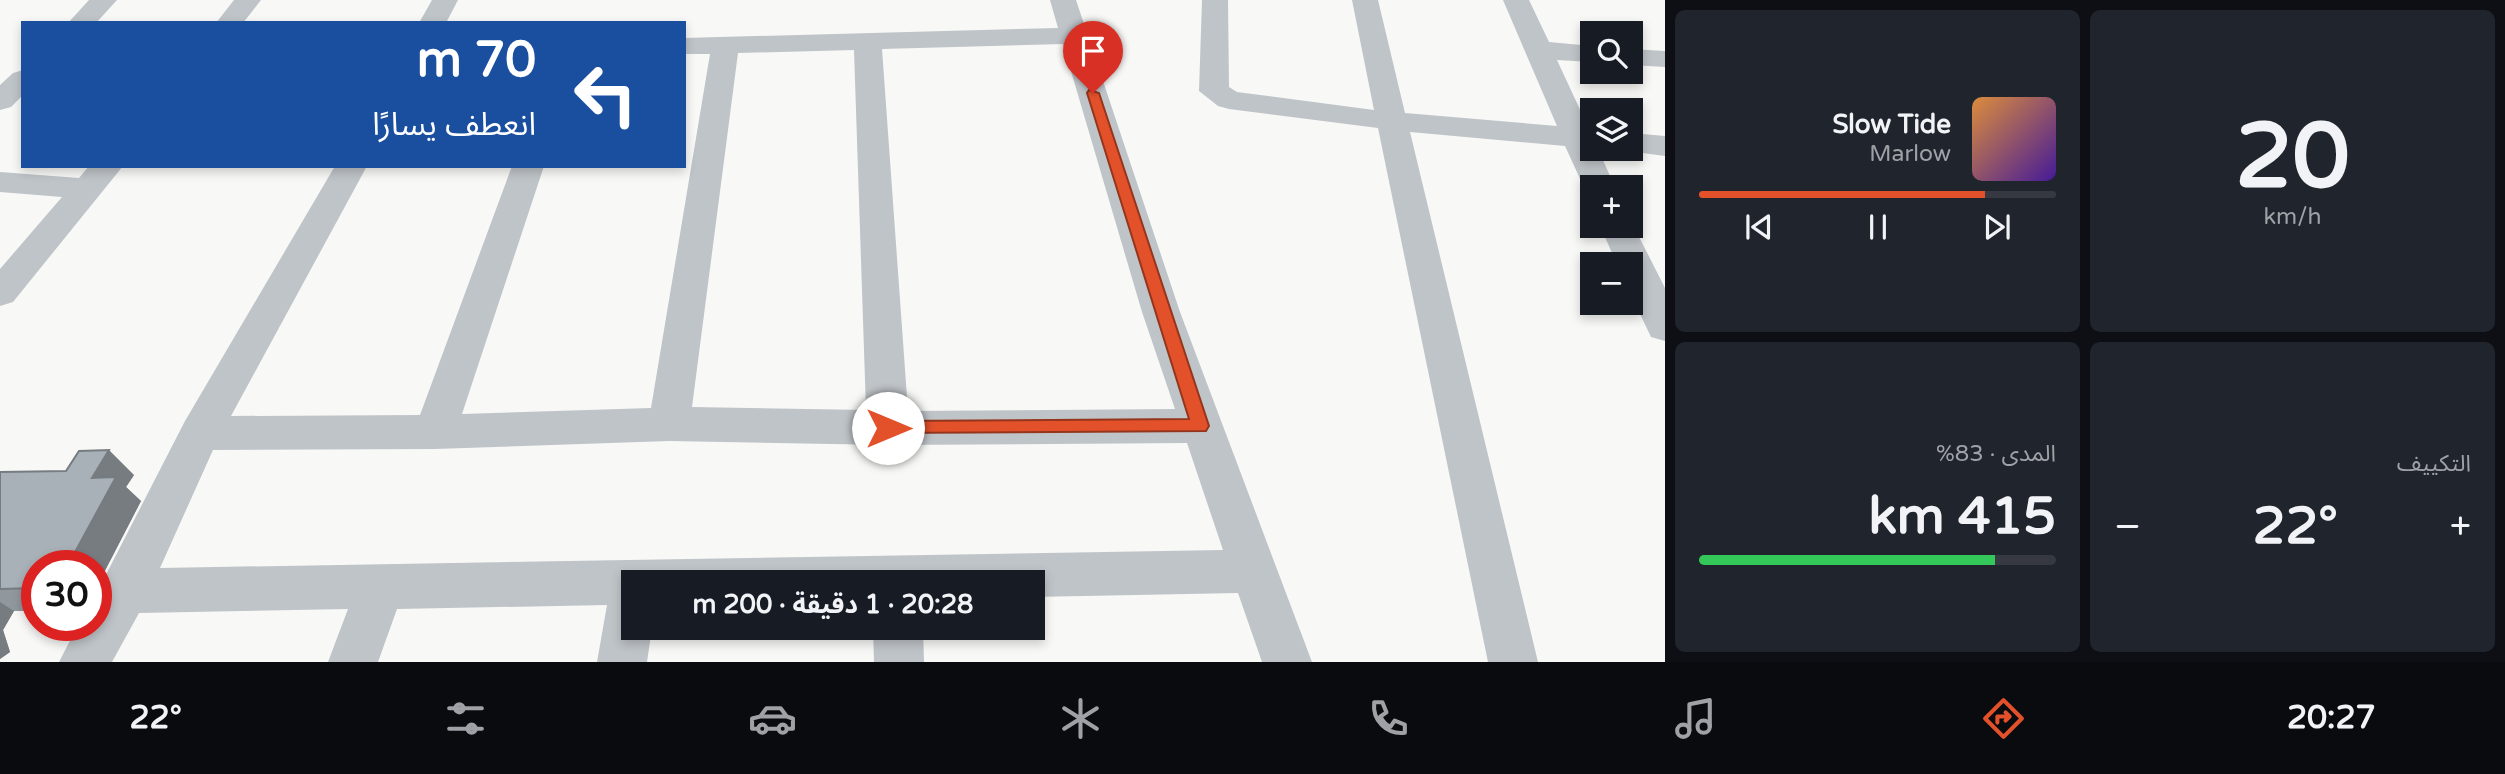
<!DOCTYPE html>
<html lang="ar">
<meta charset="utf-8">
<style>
:root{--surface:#171b24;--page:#20242c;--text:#f1f3f6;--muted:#9ea1a6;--line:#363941;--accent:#e3512b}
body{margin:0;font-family:"Varela Round","Noto Sans Arabic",sans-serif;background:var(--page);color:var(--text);direction:rtl;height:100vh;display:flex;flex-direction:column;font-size:26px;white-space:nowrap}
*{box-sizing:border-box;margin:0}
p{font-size:23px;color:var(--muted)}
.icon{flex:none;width:38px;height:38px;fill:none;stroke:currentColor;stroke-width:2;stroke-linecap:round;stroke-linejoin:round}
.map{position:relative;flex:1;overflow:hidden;direction:ltr}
.sheet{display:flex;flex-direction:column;gap:10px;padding:10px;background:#0d0f14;width:840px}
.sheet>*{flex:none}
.top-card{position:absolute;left:21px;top:21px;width:665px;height:147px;border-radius:0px;box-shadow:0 4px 10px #0003;direction:rtl;background:#1a4fa0;color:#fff;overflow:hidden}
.controls{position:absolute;left:1580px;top:21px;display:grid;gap:14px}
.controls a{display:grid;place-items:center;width:63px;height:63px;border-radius:0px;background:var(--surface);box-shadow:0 4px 10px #0003;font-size:35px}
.speed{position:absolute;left:21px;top:550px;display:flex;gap:14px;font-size:35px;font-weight:700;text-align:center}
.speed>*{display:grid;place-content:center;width:91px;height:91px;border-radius:50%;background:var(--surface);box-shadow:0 4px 10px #0003;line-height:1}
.speed .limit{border:10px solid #d22;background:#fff;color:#111}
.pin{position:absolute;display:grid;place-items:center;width:60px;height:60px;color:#fff;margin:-72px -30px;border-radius:50% 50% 50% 0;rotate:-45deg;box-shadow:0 0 7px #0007}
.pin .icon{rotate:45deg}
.me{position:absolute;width:77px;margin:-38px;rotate:90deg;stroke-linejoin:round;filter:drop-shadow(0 0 5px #0008)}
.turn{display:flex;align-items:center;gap:24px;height:147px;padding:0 35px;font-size:32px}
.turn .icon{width:91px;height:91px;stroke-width:2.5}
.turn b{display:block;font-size:49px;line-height:60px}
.big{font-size:52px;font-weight:700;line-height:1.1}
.sheet .tile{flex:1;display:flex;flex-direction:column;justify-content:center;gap:10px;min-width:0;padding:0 24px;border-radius:10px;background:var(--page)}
.sheet .dial{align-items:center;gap:0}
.dial b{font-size:91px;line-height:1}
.song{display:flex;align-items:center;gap:21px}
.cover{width:84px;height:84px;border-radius:10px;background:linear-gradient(135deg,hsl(30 70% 55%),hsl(260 70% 35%))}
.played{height:7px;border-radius:4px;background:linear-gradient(90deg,var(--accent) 80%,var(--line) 80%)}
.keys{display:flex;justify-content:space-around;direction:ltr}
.heat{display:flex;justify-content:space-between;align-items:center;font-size:38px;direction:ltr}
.charge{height:10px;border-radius:5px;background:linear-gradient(90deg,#34c759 83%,var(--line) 0)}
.sheet .tiles{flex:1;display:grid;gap:10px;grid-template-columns:repeat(2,1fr)}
.trip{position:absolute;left:621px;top:570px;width:424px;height:70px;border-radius:0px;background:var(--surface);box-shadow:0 4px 10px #0003;font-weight:700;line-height:70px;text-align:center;direction:rtl}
.tabs{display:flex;height:112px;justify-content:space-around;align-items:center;background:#090b0e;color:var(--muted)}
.tabs .icon{width:49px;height:49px}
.tabs .current{color:var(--accent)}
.tabs b{font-size:32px;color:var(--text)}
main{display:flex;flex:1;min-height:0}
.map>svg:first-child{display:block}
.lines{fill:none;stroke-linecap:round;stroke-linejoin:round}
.minor{fill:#bfc4c8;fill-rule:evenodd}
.wall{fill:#90989d}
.shaded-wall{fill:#767c80}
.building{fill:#a8b1b7;stroke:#767c80;stroke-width:2}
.route{fill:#e3512b;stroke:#94351c;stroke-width:2}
</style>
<main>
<section class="sheet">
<div class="tiles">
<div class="tile dial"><b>20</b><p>km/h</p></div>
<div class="tile">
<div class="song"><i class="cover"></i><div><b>Slow Tide</b><p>Marlow</p></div></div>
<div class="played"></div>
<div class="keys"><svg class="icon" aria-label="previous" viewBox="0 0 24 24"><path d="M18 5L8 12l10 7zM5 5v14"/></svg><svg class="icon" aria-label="pause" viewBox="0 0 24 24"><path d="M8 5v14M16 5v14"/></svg><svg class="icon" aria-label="next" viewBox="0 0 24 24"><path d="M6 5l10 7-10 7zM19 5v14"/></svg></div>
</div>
<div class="tile"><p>التكييف</p>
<div class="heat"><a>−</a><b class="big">22°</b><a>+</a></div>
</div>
<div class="tile"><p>المدى · 83%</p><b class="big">415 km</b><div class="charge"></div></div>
</div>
</section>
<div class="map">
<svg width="1665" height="662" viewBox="0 0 1665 662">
<rect width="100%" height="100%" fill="#f8f8f6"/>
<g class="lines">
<path class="minor" d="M89,0H117L96,23H68Z
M234,0H261L243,23H216Z
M432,0H458L446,23H419Z
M1050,0H1076L1180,312L1312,662H1262L1238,593L1032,597V583H634V628H652L647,662H597L607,605L397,609L378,662H328L348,609L139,613L112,662H59L78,625H96V594L185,421L335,166H367L231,416L420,415L512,166H544L462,414L651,408L710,54H684V38L1058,28ZM1063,44L1142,312L1175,409L908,411L882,49ZM854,50L866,410L692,407L738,53ZM669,441L888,445L1187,443L1223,550L160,568L213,450L435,449Z
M1202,0H1228L1229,87L1237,92L1374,110L1352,0H1378L1405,113L1557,126L1503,0H1529L1549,42L1592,46V62L1557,60L1589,129L1592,130V149H1598L1615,187H1592V196L1587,194L1565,146L1410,132L1538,662H1488L1378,128L1229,109L1218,106L1199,91Z
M1631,49L1665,51V67L1631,65Z
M23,70V95L11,107L0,110V85L13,73Z
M1631,133L1665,136V156L1620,150L1631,149Z
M89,166H123L13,302L0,306V269L62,197L0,192V172L79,178Z
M1631,221L1665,288V341L1651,337L1631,295V264H1617L1600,226H1631Z
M873,628H923L924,662H874Z"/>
</g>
<path class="wall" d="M0,472L134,475L126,487L141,501L96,588V565H37V611H14L3,630L10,652L0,659Z"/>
<path class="shaded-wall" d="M109,450L134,475L126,487L141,501L96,588V565H68L92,478Z
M0,602L14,611L3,630L10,652L0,659Z"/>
<path class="building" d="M109,450L92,478L116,477L68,565H37V588L0,589V472L66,471L79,451Z"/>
<path class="route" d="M1089,90L1099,93L1209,426L1206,431L882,433L880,428L888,421L1189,419L1087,93Z"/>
</svg>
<div class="controls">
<a><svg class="icon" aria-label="search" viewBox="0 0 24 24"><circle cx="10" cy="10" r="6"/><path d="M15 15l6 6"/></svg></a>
<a><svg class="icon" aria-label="layers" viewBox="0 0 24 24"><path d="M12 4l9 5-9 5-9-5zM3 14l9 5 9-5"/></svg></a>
<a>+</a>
<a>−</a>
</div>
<div class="speed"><div class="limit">30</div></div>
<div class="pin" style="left:1093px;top:93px;background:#d93025"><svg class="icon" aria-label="arrive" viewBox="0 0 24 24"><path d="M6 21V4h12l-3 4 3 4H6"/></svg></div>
<svg class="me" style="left:888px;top:428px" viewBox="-20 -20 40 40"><circle r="19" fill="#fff"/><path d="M0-13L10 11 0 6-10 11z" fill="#e3512b"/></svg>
<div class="trip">20:28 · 1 دقيقة · 200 m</div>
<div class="top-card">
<div class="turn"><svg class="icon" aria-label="left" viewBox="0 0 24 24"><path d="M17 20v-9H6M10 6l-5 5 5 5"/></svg><div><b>70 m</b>انعطف يسارًا</div></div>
</div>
</div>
</main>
<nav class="tabs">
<b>20:27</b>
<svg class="icon current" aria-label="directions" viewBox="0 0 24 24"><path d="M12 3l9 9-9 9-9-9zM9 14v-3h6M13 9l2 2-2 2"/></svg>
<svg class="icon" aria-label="music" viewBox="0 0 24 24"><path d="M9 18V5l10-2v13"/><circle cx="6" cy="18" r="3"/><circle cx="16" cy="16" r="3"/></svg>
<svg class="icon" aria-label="phone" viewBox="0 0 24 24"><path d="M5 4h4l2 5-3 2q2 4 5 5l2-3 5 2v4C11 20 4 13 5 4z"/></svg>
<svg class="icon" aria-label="climate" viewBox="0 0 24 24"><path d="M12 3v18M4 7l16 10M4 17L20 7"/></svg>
<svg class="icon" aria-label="car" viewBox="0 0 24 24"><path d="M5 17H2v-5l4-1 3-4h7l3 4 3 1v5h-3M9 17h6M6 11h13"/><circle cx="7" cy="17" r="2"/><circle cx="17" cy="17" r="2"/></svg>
<svg class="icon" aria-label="filters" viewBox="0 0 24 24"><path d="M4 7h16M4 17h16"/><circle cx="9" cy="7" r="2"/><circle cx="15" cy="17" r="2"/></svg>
<b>22°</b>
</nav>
